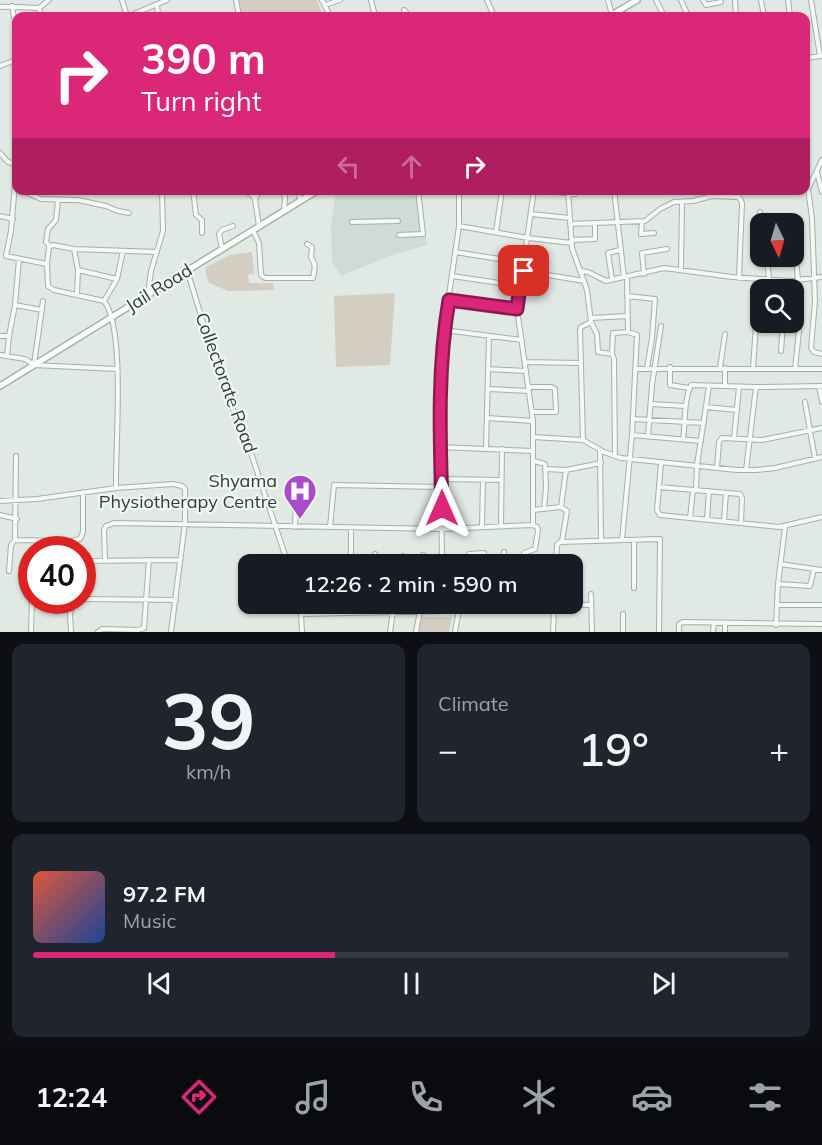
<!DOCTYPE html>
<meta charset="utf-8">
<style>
:root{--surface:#171b24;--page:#20242c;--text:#f1f3f6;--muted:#9ea1a6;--line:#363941;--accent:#db2777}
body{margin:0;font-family:Mulish,sans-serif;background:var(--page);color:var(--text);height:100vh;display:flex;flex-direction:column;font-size:22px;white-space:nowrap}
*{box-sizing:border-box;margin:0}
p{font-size:20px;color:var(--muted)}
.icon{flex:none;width:33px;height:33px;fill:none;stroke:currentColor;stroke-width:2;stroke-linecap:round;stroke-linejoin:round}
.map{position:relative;height:632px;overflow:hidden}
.drawer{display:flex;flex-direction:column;gap:12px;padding:12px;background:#0d0f14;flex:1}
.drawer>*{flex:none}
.guide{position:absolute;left:12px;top:12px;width:798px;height:183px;border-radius:12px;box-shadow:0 2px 4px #0004;background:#db2777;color:#fff;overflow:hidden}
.needle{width:39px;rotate:175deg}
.buttons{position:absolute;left:750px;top:213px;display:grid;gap:12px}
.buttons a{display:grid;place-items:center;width:54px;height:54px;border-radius:12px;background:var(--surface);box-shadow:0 2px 4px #0004;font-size:30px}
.speed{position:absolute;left:18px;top:536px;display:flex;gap:12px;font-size:30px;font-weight:700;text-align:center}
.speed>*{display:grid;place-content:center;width:78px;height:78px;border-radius:50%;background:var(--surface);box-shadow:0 2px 4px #0004;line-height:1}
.speed .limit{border:9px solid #d22;background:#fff;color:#111}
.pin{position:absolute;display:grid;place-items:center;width:51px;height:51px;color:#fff;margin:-26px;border-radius:12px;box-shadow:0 3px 9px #0006}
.me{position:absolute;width:66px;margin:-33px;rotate:0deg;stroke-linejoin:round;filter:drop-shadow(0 0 4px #0008)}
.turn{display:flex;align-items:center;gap:21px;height:126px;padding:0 30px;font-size:27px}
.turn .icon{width:78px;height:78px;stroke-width:2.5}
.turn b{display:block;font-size:42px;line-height:51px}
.lanes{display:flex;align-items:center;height:57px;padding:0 30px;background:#0003;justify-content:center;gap:30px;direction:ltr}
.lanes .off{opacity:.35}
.big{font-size:45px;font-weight:600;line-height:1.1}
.drawer .card{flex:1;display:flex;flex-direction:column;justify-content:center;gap:9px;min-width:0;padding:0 21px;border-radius:12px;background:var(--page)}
.drawer .dial{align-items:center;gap:0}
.dial b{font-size:78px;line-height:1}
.song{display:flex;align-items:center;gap:18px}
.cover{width:72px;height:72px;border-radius:9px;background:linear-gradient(135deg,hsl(10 70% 55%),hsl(220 70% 35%))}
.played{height:6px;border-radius:3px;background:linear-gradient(90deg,var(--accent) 40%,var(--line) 40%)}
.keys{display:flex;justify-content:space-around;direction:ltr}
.heat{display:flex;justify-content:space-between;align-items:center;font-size:33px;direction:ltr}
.drawer .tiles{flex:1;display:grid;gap:12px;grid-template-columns:1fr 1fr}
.card:last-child{grid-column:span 2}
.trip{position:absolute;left:238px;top:554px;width:345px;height:60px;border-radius:12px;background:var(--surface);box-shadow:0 2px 4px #0004;font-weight:600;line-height:60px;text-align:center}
.tabs{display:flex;height:96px;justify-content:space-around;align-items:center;background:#090b0e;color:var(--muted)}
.tabs .icon{width:42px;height:42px}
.tabs .selected{color:var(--accent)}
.tabs b{font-size:27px;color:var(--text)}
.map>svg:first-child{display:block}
.built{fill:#cfdbd5}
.green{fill:#d3cdc2}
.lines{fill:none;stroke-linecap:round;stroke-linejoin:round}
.minor-casing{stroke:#a3b0aa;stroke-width:6}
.major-casing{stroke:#a1b4aa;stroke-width:8}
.minor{stroke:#f4f8f6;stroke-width:4}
.major{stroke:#fff;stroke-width:5}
.route-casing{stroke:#8e194d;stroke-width:15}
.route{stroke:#db2777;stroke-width:10}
.labels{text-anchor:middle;stroke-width:4.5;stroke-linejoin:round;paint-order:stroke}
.street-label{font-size:18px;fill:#2a4036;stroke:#f1f7f3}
.poi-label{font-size:18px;fill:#2a4036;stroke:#f1f7f3;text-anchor:end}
</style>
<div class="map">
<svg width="822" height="632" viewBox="0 0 822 632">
<rect width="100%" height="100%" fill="#e1e9e5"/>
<path class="built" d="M336,191H421L427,245L392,255L341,276L332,261L331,225Z"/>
<path class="green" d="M238,0H317L323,16H241Z
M252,252L254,274L248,275L249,283H273L274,290L228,291L209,283L206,274V267L230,255Z
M395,293L390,365L336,367L334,296Z
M419,617H452L449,632H417Z"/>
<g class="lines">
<g class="minor-casing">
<path id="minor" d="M122,0L127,16
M236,0L239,16
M322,0L330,16
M371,0L375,16
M487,0L494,16
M608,0L612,15
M656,0L664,16
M681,0L688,16
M703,0L706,5L721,2
M735,0L736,16
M761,0L764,16
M788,0L790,16
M811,0L820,56
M157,4L158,16
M325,5L340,0
M12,6L16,29
M0,7C13,6 26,8 39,8L41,16
M39,8L49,0
M404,10L409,16
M129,16L167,0
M806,58L821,56
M0,66L16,60
M0,153L8,162L16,164
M822,160L808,189L812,218L815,301L811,348L814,352L822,354
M16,172L11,231L6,256L47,264
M817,172L822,192
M21,190L41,199L78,200L106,206L118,211L129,213
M193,190L196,215L202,220V233
M241,190L251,194L255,199L259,226
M283,190L285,198L284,210
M299,190L300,201
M537,190L575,194L579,190
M568,190L570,218
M614,190L624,277
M162,191L175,190
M731,197V190
M255,199L260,190
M760,212L763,224
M531,214L570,218L572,248L587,290L591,322L597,334L598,352L612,354L614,359L615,456
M0,216L13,219
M791,219L792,224
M352,222L398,221
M642,222L641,234L654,233
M570,224L645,221L660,209L674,202L693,201L712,196L739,197L742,203L739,278
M459,226L528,238L572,243
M253,230L259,243L261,275L265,278H313C314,271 317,264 311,258L312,247L307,244
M496,232L502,190
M399,235L423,234L418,190
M794,236L798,280
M572,240L595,239V223
M50,246L46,242L48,229L56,220L58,200
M74,249L78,270L77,294
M222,249L219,234L222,230L233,226
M455,252L525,263
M767,256L769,280
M78,270L117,279
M187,270L211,348L234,412L251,453L288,564
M681,270L682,202
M524,271L584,281
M581,271L588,272L606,281L664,268L732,277L789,281L822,277
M644,274L642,253L667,249
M452,276L520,286
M612,279L608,253L620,250
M780,281L782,290
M148,294L151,271L163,231L162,190
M627,296L655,299L652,338L647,368
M449,300L517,309
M104,301L117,279L123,251
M15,305L42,310
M591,318L627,316
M444,330L522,340
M0,336H9
M781,351L783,322
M612,354L613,333L628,332L627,277
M0,355L25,359L34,365L116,369
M7,356L9,336L15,305L19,259
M525,362L580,363
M34,364L43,301
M670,367V385L689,388
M720,368L725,334
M725,368V386
M753,368L758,295
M488,369L526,371
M636,369H822
M795,369L799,331L797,313
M819,386L822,402
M528,387H551L555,389L556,412H532
M488,389L529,391
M805,402L815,459
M651,404L685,406
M706,407L737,410
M487,418L533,421V437
M633,419L704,423
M533,421L517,309L534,190
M632,435L701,441
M648,436L652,385L661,326
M734,438L739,387
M683,439C686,422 683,402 691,385L756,387L822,386
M583,440L580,330L581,327L591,322
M439,447L533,451V437L583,440L604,452L621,458L737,470H756L775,468L822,457
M486,448L489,337
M600,450L601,541
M16,456L15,540L71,541L80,539L83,532V492
M534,461L545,464L546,487L544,509
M661,463L657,510L660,515L779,527L822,517
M717,468L719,442L722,438L762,440L822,428
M545,469L566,470L601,463
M746,470L756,387
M441,479L501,480
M659,487L740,494L742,498L741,523
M116,488L173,484L182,486L185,489V523L171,632
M696,490L697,465L709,386
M0,501L37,499L116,488C115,450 126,327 104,301L54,290L48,286L47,264L49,247L53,245L74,249L157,252
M533,510L561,507
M0,515L17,519
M690,518L693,490
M707,519L709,491
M724,520L726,493
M482,526L483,480
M501,526L502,449
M295,527L296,492
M330,527L334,485L441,487
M622,540L632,435L637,335L628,332
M562,541L567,511L561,507L566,470
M375,554L376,564
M403,556L404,564
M82,561L180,560
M105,561L104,530L106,526L114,523L442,529L533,525
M442,562H467
M324,564V557
M351,564V528
M423,564V555
M442,564L441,479L439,458L441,370L444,330L459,226V190
M467,564L469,554L484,553L485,564
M503,564L504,552
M522,564L524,553L535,549L538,530L537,527L533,525V451
M556,564L557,545L560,542L660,539L659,632
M780,564L822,570
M9,571L11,545L15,540
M82,573L91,562
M778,584L810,586L814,569
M634,588V540
M591,594L592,632
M82,599L176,600
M299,603L301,614L490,610L522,604
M377,603V611
M443,603V610
M521,603L523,606L550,607L554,610
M554,604L591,605
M777,605H822
M301,614L302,632
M776,625L778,584L785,527
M31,632L32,598
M71,632L70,614L73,600
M98,632L102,629L138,630L144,628L149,560
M390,632L393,611
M416,632L420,611
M455,632L459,610
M553,632L554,610
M623,632V614
M679,632V624L683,622L822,624
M713,632L714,623
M725,632V623"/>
</g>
<g class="major-casing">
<path id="major" d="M610,16L637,0
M0,386L318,190"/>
</g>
<use href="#minor" class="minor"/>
<use href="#major" class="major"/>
</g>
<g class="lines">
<g class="route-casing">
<path id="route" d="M442,508C440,439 437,369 449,300L517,309L520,286L524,271"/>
</g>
<use href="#route" class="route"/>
</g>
<defs>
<g id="hospital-pin" transform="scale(1.725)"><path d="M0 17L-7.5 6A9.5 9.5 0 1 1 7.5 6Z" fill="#a84cc9" stroke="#f1f7f3"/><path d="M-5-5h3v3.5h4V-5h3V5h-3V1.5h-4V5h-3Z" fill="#fff"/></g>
</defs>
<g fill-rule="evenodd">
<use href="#hospital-pin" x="300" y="491"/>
</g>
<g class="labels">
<g class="street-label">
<text transform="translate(159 288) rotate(-32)" y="6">Jail Road</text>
<text transform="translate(226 383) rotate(70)" y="6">Collectorate Road</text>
</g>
<g class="poi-label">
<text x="277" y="487">Shyama<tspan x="277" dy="21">Physiotherapy Centre</tspan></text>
</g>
</g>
</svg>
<div class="buttons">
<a><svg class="needle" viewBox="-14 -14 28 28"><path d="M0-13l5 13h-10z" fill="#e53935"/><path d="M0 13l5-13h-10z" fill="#9ea1a6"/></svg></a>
<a><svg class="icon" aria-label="search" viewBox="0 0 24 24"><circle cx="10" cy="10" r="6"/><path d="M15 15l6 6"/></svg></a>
</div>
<div class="speed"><div class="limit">40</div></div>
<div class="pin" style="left:524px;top:271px;background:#d93025"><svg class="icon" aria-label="arrive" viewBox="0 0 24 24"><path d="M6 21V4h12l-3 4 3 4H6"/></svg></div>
<svg class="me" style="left:442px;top:508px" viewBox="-20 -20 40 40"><path d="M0-17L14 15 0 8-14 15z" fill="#db2777" stroke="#fff" stroke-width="4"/></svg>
<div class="trip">12:26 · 2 min · 590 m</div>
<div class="guide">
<div class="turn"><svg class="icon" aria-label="right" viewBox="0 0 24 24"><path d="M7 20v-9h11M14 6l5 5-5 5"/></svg><div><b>390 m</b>Turn right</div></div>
<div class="lanes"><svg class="icon off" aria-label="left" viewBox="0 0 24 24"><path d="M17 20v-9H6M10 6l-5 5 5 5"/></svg><svg class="icon off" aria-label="ahead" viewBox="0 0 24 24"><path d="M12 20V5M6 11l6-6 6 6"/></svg><svg class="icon" aria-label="right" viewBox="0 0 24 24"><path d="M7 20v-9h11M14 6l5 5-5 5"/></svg></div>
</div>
</div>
<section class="drawer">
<div class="tiles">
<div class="card dial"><b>39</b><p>km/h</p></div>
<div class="card"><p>Climate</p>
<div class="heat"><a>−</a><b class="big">19°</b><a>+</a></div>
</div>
<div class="card">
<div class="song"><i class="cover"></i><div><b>97.2 FM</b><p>Music</p></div></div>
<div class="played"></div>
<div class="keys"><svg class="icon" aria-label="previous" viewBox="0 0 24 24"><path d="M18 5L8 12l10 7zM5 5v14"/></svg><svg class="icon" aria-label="pause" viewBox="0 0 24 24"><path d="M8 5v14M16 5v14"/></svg><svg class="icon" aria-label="next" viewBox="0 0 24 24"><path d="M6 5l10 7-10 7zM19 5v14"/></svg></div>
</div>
</div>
</section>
<nav class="tabs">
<b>12:24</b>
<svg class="icon selected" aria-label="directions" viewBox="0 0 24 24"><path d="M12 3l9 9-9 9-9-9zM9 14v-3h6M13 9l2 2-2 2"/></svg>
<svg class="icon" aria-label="music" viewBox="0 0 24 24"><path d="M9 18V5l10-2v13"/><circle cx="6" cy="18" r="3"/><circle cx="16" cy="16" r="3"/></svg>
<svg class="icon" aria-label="phone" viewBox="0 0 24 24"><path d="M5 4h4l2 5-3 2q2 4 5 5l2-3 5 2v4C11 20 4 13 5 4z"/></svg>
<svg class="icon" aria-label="climate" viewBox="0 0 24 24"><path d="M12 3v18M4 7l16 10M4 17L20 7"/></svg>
<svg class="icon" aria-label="car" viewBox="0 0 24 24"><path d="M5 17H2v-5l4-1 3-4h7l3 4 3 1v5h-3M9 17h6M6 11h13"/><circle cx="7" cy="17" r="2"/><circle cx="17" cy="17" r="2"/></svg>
<svg class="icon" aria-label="filters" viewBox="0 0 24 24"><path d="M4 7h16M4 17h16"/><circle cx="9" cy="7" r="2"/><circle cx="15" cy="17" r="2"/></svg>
</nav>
